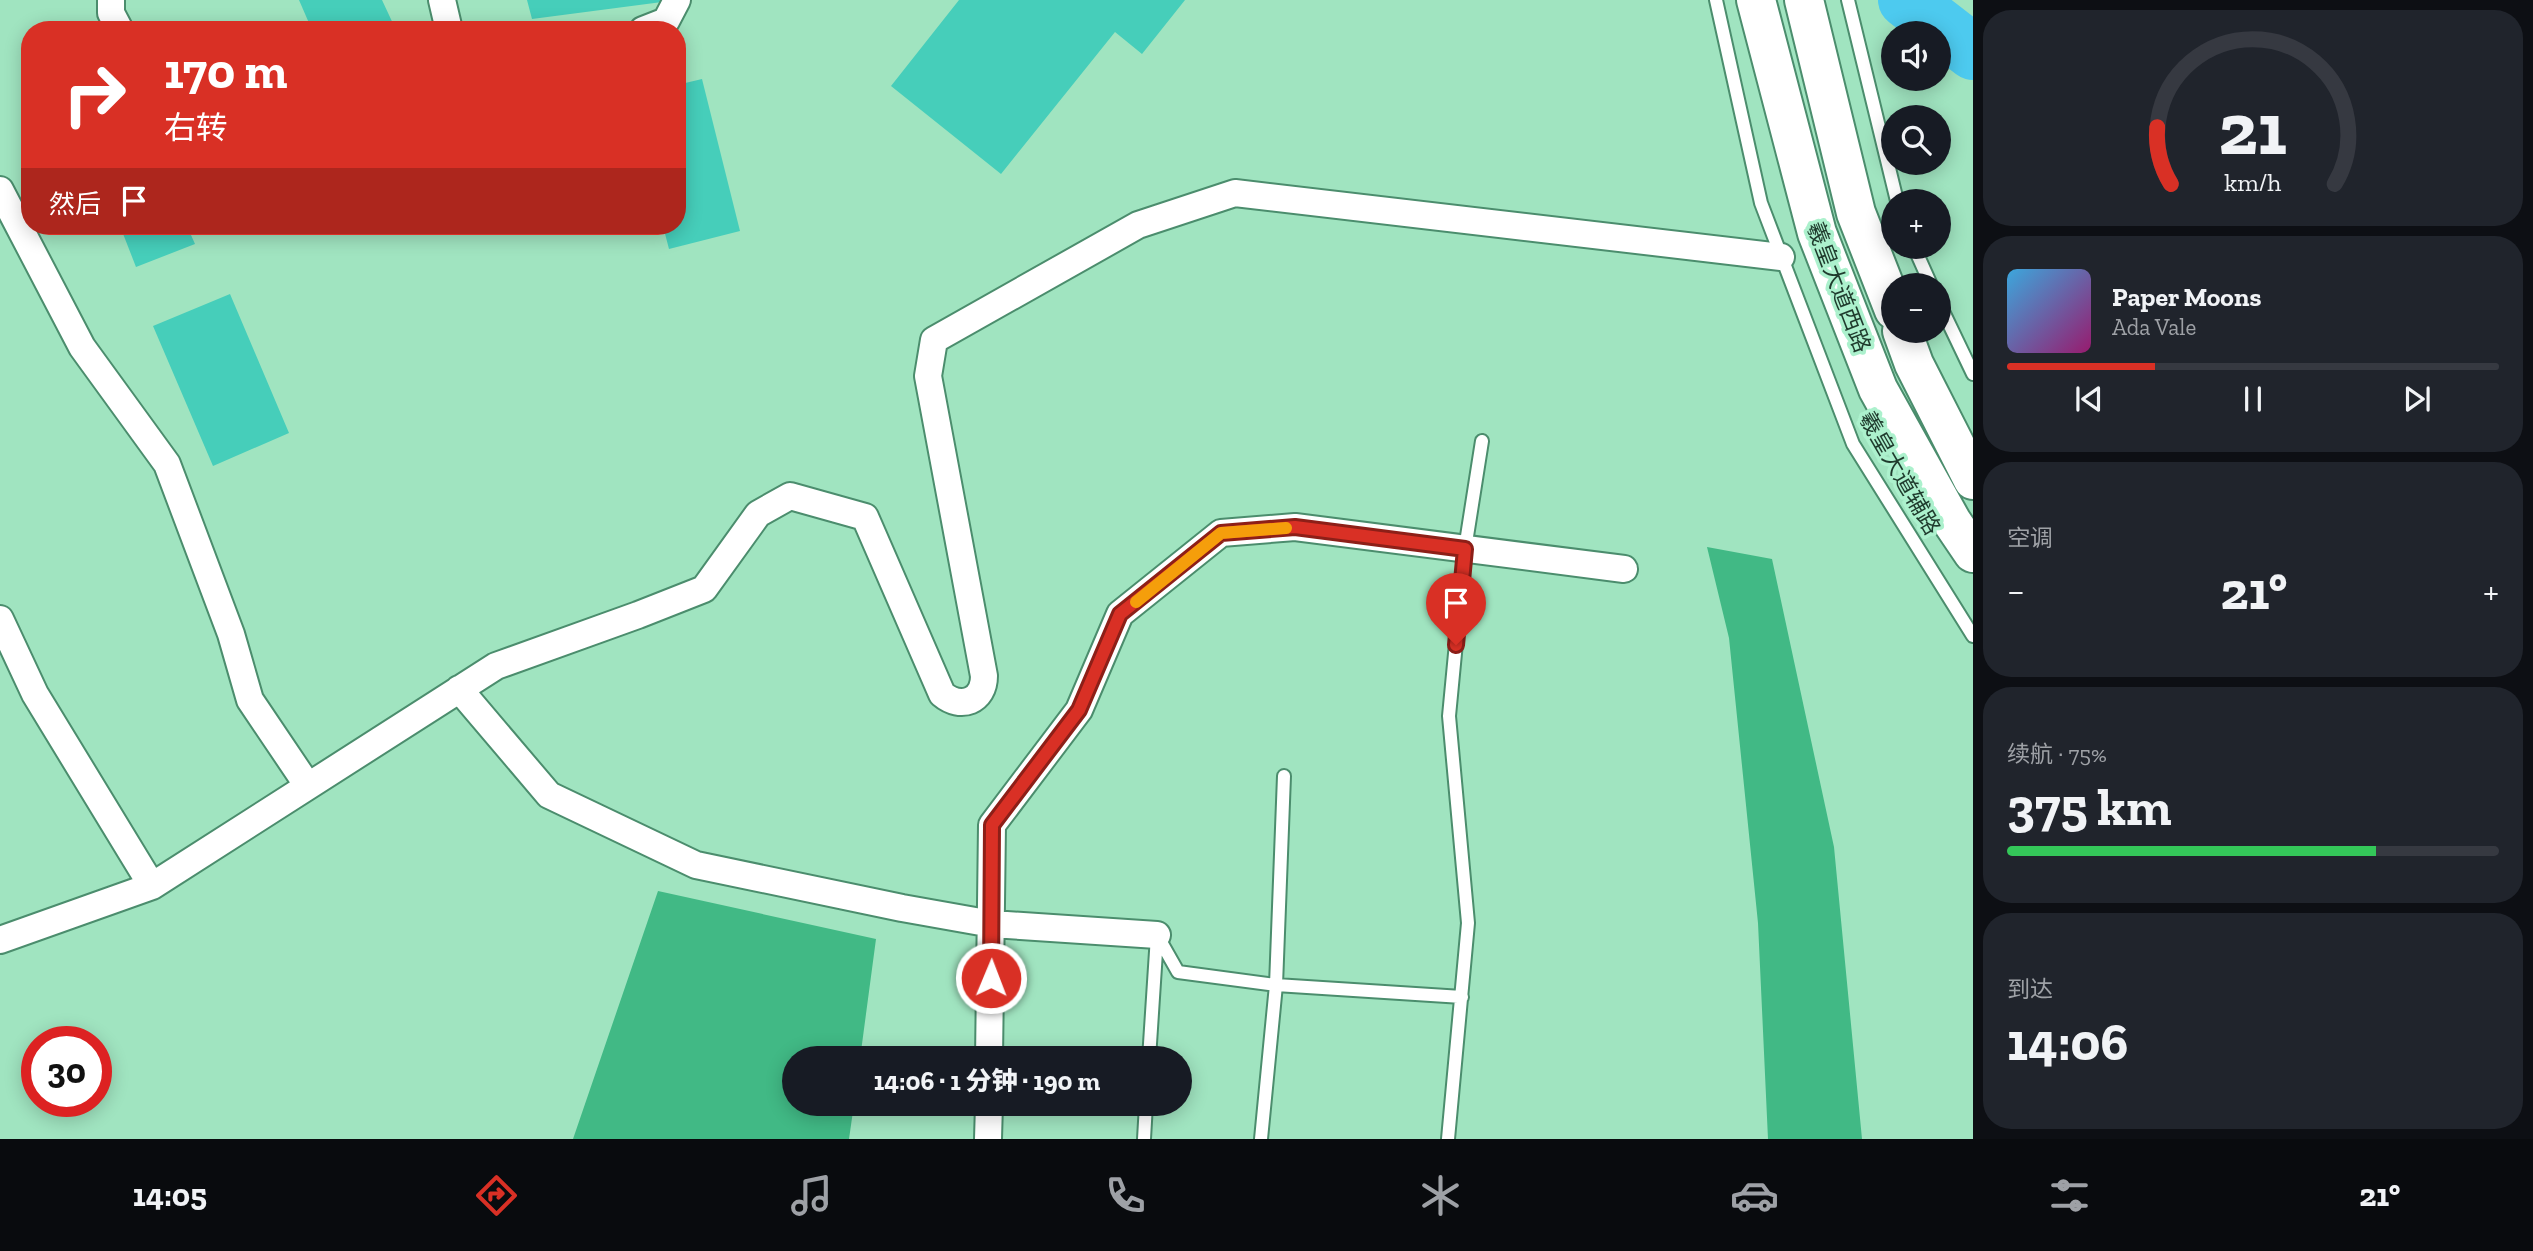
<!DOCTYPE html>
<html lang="zh">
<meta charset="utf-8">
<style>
:root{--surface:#171b24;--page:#20242c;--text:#f1f3f6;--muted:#9ea1a6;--line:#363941;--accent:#d93025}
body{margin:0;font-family:"Zilla Slab","Noto Sans SC",serif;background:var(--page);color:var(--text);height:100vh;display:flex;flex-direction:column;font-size:26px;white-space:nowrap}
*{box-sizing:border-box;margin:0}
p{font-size:23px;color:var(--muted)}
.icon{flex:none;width:38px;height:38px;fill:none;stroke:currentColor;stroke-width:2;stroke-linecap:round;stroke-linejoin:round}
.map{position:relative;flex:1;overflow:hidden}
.drawer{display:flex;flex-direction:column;gap:10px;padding:10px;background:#0d0f14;width:560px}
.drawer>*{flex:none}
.hud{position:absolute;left:21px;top:21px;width:665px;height:214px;border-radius:28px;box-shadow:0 4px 18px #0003;background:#d93025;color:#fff;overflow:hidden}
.buttons{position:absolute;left:1881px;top:21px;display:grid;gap:14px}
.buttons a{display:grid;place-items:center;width:70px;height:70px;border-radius:50%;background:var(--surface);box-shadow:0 4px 18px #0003;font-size:35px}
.speed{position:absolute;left:21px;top:1026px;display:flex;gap:14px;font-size:35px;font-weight:700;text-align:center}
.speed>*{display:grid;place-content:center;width:91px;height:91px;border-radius:50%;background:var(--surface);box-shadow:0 4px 18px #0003;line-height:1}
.speed .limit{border:10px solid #d22;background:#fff;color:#111}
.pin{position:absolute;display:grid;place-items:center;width:60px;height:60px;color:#fff;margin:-72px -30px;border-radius:50% 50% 50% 0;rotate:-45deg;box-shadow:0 0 7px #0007}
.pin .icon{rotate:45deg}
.me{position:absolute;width:77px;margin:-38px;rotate:1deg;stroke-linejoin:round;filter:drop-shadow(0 0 5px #0008)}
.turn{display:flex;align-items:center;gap:24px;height:147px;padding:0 28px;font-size:32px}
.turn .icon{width:91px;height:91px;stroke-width:2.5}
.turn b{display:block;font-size:49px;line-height:60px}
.then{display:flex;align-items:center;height:66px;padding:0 28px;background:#0003;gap:14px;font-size:26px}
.big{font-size:52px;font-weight:800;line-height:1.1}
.drawer .card{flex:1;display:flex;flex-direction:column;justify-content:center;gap:10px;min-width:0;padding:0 24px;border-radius:28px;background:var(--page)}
.drawer .dial{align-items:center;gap:0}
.dial svg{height:182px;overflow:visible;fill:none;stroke:var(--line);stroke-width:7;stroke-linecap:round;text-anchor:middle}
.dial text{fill:var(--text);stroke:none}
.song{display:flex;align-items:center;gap:21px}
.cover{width:84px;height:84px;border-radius:10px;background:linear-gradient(135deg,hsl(200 70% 55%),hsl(320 70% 35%))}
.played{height:7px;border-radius:4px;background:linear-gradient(90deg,var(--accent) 30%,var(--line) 30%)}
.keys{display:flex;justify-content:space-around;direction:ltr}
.heat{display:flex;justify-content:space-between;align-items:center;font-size:38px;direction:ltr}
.charge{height:10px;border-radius:5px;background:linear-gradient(90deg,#34c759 75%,var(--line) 0)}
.trip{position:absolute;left:782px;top:1046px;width:410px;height:70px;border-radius:35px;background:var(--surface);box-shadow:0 4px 18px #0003;font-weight:800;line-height:70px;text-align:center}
.dock{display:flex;height:112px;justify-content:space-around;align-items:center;background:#090b0e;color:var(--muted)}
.dock .icon{width:49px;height:49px}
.dock .on{color:var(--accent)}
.dock b{font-size:32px;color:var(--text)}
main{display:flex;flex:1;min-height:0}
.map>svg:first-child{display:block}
.green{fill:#41b985}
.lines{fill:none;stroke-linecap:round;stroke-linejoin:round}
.river{stroke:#4dcaef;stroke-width:56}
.building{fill:#46ceba}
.lane-casing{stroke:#4b8d6d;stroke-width:16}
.street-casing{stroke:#4b8d6d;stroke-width:30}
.primary-casing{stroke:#4b8d6d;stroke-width:42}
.lane{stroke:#fff;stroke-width:12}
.street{stroke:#fff;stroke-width:26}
.primary{stroke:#fff;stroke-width:38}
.route-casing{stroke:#8d1f18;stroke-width:18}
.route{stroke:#d93025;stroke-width:12}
.slow{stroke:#f59e0b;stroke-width:12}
.labels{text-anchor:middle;stroke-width:7;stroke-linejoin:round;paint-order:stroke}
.street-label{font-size:23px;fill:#1f3b2d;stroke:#acf1cd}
</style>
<main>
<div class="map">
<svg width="1973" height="1139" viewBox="0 0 1973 1139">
<rect width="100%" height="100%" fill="#a0e4c0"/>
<path class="green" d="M1707,547L1772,559L1834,847L1862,1139H1768L1758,923L1729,638Z
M658,891L876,939L860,1059H794V1104H854L849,1139H573Z"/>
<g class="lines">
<path class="river" d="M1906,0L1973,52"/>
</g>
<path class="building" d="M299,0H382L396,30H312Z
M527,0H662V2L532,19Z
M959,0H1185L1142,54L1115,32L1001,174L891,86Z
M702,79L740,231L669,249L663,226H677V85Z
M120,226H187L195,244L136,267Z
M230,294L289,433L213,466L153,326Z"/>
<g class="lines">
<g class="lane-casing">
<path id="lane" d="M1716,0L1761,203L1853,444L1973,636
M1848,0L1897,201
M1914,247L1931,285
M1939,303L1973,374
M1157,935L1178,972L1276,985L1462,997
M1149,1059L1157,936
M1144,1139L1146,1104
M1261,1139L1276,985L1284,776
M1448,1139L1468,923L1449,716L1465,549L1482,441"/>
</g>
<g class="street-casing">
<path id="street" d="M111,0V13L120,30
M442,0L449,30
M643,30L666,21L677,0
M0,190L82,347L167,464L231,634L250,700L308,786
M0,619L35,694L152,886
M459,689L549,795L696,865L902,908L992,924L1157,935
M0,940L152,886L496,666L638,615L704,589L758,514L790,496L865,517L942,694C961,710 984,701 984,676L928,376L934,340L1138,225L1235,193L1781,257
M989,1059L992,825L1079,710L1120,614L1221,533L1295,527L1624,569
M988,1139L989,1104"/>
</g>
<g class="primary-casing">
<path id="primary" d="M1756,0L1817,233L1878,389L1952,522L1973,553
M1804,0L1856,213L1894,310
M1902,331L1914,364L1973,480"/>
</g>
<use href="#lane" class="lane"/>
<use href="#street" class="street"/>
<use href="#primary" class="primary"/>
</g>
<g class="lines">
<g class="route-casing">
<path id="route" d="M991,978L992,825L1079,710L1120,614L1221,533L1295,527L1465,549L1456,645"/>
</g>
<use href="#route" class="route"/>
<path class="slow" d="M1136,602L1221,533L1286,528"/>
</g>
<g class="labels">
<g class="street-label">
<text transform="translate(1839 287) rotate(69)" y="8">羲皇大道西路</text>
<text transform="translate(1900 473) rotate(60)" y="8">羲皇大道辅路</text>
</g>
</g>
</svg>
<div class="buttons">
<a><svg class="icon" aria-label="sound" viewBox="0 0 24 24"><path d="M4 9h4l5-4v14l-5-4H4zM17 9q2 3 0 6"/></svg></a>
<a><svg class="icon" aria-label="search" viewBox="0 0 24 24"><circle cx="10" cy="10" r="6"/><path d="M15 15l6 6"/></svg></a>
<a>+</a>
<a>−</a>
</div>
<div class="speed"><div class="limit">30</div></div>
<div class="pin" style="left:1456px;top:645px;background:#d93025"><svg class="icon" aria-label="arrive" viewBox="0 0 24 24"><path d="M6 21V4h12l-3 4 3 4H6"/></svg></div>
<svg class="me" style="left:991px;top:978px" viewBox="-20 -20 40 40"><circle r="17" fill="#d93025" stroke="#fff" stroke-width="3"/><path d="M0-11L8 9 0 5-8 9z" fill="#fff"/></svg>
<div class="trip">14:06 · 1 分钟 · 190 m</div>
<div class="hud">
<div class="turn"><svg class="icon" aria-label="right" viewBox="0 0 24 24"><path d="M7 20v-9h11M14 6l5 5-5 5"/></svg><div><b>170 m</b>右转</div></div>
<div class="then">然后<svg class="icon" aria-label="arrive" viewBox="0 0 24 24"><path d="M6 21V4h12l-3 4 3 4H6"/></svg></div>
</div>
</div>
<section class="drawer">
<div class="card dial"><svg viewBox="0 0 100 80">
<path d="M14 69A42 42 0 1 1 86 69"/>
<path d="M14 69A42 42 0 0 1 8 44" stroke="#d93025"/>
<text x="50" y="56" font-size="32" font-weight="700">21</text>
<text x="50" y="72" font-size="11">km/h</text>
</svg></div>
<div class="card">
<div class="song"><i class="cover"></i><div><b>Paper Moons</b><p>Ada Vale</p></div></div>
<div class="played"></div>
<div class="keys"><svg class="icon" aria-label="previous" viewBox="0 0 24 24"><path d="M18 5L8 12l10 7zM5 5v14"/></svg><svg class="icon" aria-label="pause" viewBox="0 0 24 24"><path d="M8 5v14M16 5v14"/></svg><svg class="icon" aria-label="next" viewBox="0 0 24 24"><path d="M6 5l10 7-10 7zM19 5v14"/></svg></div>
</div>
<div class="card"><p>空调</p>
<div class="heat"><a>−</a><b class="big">21°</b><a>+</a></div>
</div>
<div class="card"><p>续航 · 75%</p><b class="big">375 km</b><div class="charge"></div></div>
<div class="card"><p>到达</p><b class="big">14:06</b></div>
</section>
</main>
<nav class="dock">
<b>14:05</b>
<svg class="icon on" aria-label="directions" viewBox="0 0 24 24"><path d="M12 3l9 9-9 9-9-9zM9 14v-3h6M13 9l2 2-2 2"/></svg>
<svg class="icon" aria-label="music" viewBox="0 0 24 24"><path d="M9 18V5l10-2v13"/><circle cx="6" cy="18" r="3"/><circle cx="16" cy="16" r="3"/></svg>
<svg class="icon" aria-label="phone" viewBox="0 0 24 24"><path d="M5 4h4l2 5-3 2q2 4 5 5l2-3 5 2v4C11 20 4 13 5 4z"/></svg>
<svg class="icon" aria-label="climate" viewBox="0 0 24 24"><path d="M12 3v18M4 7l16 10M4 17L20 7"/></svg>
<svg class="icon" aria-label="car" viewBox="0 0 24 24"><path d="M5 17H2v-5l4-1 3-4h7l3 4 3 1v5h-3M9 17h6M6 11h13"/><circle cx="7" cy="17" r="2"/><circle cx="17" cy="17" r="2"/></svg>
<svg class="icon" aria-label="filters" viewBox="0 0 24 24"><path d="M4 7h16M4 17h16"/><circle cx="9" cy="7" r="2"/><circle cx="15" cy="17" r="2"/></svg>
<b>21°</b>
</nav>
